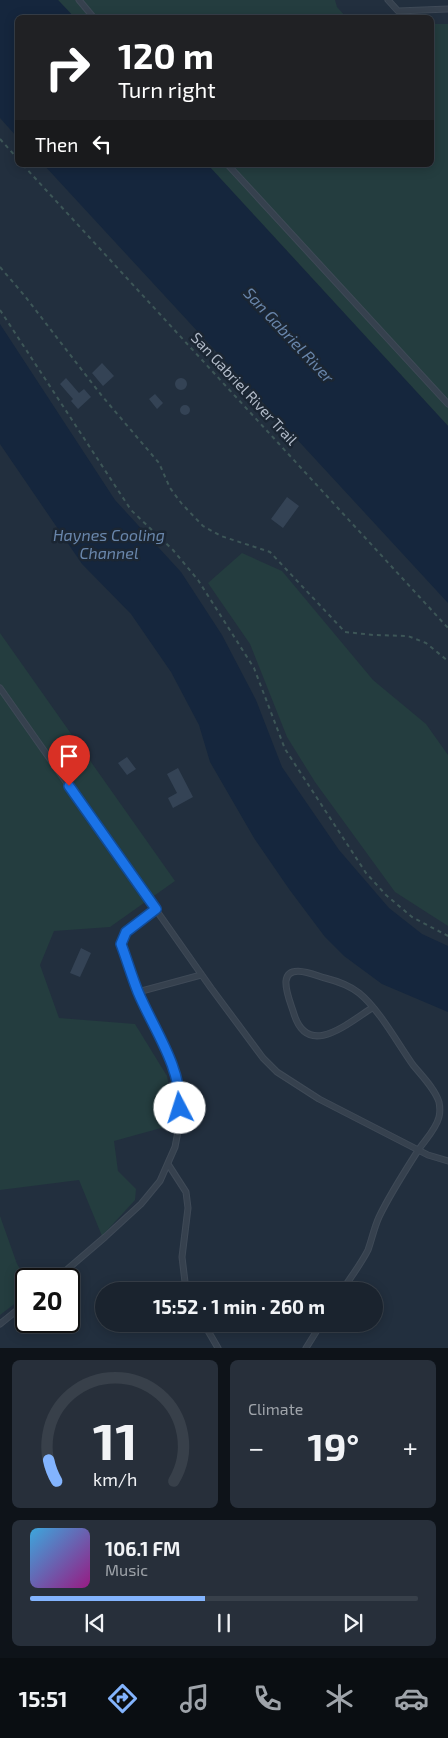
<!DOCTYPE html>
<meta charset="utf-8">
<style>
:root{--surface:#1a232e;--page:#272f3a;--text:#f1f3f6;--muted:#9fa4aa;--line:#38404a;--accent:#83b4fe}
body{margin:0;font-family:"Exo 2",sans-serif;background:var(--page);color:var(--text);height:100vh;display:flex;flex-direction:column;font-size:19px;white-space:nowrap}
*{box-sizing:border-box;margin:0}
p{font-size:16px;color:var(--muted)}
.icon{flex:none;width:28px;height:28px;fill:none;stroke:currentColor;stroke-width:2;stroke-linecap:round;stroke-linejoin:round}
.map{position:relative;height:1348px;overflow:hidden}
.panel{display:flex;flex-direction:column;gap:12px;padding:12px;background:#0e1319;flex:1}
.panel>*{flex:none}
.banner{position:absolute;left:15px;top:15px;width:419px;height:152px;border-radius:8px;box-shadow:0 2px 12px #0003,0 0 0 1px var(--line);background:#202124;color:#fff;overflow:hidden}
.speed{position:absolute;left:15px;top:1268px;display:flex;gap:10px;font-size:25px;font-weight:700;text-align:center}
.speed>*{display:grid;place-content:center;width:65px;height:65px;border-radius:50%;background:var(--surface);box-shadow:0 2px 12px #0003,0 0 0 1px var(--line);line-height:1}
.speed .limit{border:2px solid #111;border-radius:8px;background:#fff;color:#111}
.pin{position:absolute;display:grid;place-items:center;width:42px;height:42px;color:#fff;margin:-51px -21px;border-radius:50% 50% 50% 0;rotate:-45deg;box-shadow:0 0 5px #0007}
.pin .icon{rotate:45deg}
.me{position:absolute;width:55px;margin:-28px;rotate:355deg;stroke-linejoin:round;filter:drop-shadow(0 0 4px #0008)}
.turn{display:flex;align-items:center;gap:18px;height:105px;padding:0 20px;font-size:22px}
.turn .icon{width:65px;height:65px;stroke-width:2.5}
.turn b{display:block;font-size:35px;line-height:42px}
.then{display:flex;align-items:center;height:48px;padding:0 20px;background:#0003;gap:10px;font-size:19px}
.big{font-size:38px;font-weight:700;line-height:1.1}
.panel .card{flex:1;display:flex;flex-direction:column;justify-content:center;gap:8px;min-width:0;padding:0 18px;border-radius:8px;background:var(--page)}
.panel .dial{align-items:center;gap:0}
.dial svg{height:130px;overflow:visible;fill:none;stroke:var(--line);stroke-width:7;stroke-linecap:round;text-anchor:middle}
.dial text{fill:var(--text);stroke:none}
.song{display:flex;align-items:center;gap:15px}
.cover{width:60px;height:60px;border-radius:8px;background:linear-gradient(135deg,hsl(200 70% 55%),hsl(310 70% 35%))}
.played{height:5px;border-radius:2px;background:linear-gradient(90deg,var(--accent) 45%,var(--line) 45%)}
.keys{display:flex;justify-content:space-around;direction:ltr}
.heat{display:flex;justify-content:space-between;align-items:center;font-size:28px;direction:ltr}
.panel .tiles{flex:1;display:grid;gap:12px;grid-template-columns:1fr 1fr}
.card:last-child{grid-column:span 2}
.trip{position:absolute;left:95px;top:1282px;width:288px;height:50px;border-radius:25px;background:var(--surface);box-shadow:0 2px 12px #0003,0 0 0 1px var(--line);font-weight:700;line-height:50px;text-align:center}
.dock{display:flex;height:80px;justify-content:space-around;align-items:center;background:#0a0e12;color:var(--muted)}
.dock .icon{width:35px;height:35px}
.dock .current{color:var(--accent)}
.dock b{font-size:22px;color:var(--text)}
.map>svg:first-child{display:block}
.green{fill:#243d3f}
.water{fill:#15263d}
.building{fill:#344355}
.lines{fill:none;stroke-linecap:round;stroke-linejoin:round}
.service-casing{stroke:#3f4a57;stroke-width:7}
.path{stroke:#3d5657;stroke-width:2;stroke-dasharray:4 4;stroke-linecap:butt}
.service{stroke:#36414e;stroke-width:5}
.route-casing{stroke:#114b97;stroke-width:12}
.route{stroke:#1a73e8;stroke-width:9}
.labels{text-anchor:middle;stroke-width:5;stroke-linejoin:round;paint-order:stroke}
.street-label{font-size:15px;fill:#b2bbc9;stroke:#1b2633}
.water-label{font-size:16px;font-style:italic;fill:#6986ab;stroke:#1b2633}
</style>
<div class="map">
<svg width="448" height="1348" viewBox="0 0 448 1348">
<rect width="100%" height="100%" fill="#222f3e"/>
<path class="green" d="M58,0H335L337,7L346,17H74Z
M431,24H448V426L208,165H431Z
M242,553L282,571L373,680L426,724L448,755V926L395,892L315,782L287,737L250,644L208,583Z
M0,633L175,881L110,927L54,931L40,965L59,1018L135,1024L167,1076L173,1107L172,1125L114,1141L118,1171L136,1189L135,1200L102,1236L79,1180L0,1190Z
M0,1216L17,1264L27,1279L26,1295L0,1315Z"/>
<path class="water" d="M0,0H58L74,17L18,18L17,137L0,118Z
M44,165H208L448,426V603Z
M0,324L115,500L181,572L222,635L256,700L282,767L339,850L389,908L422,934L448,946V1012L382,984L344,956L325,937L289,889L254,838L210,762L199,725L171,672L131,614L82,564L0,444Z"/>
<path class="building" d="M102,363L114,376L103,386L92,373Z
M66,378L79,393L84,389L91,397L78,409L71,401L73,399L60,384Z
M175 384a6 6 0 1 1 12 0a6 6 0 1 1-12 0Z
M155,394L163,403L157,409L149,399Z
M180 410a5 5 0 1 1 10 0a5 5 0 1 1-10 0Z
M287,497L299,506L283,528L271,519Z
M127,757L136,769L127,775L118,763Z
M178,768L193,797L173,808L168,798L177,793L167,774Z
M81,948L91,953L80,977L70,973Z"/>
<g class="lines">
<g class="service-casing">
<path id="service" d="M79,0L94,18
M388,0L398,11L448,9
M228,165L448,404
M0,688L211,988L263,1058L277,1072L319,1099L428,1155L448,1161
M138,992L201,975
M168,1164L186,1192L188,1208L182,1257L185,1282L189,1291
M56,1279L105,1237L141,1204L160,1181L175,1147L180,1121L181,1096L176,1072L138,992L121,944L126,932L156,909
M342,1291C350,1278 361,1264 368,1250C372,1239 374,1228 379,1217C390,1194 405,1171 419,1149C426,1139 436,1129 439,1117C440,1113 440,1107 439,1102C435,1089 422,1076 413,1065C398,1044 379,1009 359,993C349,985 337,981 325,978C314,975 288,963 286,981C285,991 291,1004 294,1014C308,1059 348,1023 372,1008
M0,1324L26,1303
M204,1324L218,1348
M306,1348L321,1324"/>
</g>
<path class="path" d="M0,139L18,159
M23,165L448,628
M0,267L24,295L102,396L159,463L170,488L182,504L203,526L221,536L270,552L345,632L374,635L408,636L426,643L448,661
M0,310L131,510L173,550L198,580L254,668L285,749L366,873L386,895L412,917L448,936"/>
<use href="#service" class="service"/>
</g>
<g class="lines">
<g class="route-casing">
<path id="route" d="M69,786L156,909L126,932L121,944C127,960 132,977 138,992C154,1030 181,1066 180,1108"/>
</g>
<use href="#route" class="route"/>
</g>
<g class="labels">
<g class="street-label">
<text transform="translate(244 389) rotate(47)" y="5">San Gabriel River Trail</text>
</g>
<g class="water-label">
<text transform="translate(289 335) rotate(47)" y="6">San Gabriel River</text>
<text x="109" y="541">Haynes Cooling<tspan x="109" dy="18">Channel</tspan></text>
</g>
</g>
</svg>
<div class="speed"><div class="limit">20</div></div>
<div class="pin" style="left:69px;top:786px;background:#d93025"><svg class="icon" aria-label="arrive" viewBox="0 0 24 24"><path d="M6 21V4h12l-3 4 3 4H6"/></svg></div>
<svg class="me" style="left:180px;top:1108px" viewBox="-20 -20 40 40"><circle r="19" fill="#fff"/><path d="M0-13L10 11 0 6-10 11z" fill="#1a73e8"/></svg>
<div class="trip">15:52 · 1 min · 260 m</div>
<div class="banner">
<div class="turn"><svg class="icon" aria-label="right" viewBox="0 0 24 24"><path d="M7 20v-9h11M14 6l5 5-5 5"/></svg><div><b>120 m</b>Turn right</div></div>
<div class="then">Then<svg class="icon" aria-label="left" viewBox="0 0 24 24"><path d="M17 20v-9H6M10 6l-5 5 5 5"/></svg></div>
</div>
</div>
<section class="panel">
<div class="tiles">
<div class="card dial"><svg viewBox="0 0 100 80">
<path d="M14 69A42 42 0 1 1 86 69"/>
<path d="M14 69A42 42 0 0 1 9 56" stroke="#83b4fe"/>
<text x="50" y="56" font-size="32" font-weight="700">11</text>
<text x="50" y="72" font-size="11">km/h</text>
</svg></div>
<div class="card"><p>Climate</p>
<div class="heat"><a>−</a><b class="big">19°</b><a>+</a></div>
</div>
<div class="card">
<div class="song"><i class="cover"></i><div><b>106.1 FM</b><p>Music</p></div></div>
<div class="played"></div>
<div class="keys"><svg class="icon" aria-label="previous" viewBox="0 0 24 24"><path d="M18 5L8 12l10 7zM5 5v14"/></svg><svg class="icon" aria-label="pause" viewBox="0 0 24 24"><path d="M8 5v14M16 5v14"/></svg><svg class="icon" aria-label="next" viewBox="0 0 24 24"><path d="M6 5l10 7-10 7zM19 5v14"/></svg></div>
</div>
</div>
</section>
<nav class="dock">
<b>15:51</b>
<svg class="icon current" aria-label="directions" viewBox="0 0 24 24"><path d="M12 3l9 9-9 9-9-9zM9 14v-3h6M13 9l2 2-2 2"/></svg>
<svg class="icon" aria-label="music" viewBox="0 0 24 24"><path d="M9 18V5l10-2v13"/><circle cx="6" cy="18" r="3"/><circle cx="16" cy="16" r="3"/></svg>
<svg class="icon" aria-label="phone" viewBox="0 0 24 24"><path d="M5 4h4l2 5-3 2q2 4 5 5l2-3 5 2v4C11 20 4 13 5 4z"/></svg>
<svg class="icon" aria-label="climate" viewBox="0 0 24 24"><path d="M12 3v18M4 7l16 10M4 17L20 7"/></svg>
<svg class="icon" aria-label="car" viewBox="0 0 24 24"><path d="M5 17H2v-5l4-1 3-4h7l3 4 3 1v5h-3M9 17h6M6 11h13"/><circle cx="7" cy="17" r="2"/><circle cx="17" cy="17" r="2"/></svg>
</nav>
